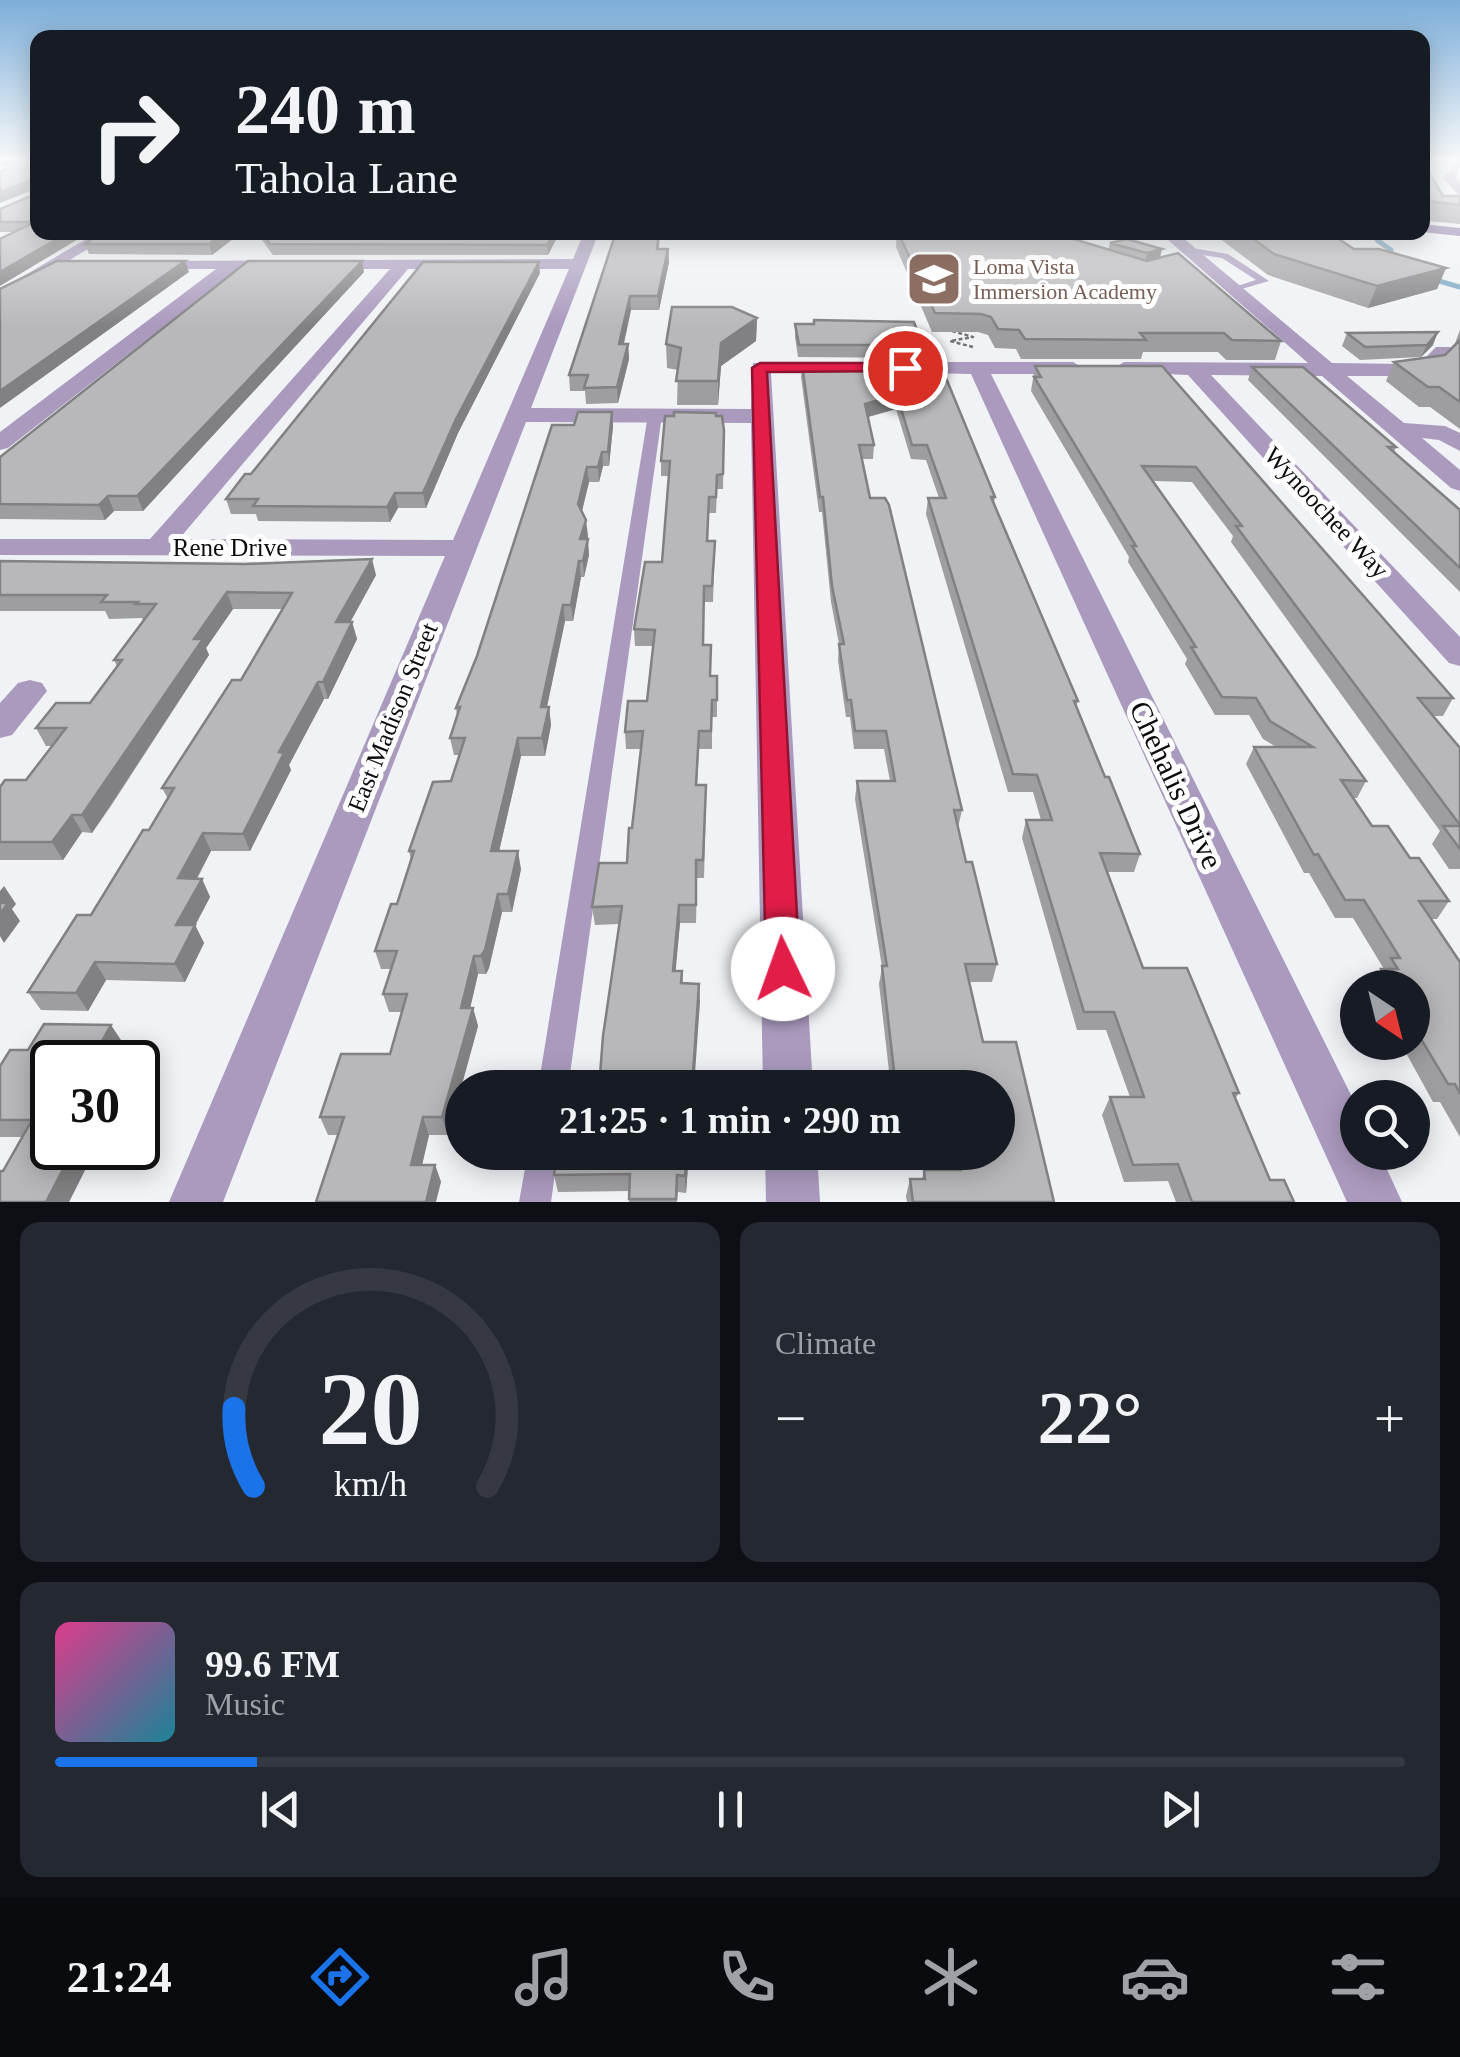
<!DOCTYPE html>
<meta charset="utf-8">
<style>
:root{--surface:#171b24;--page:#242831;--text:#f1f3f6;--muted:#9ea1a6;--line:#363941;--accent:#1a73e8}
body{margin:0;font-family:Georgia,serif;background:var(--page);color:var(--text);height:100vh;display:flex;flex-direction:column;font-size:38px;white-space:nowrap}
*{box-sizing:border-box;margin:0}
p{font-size:32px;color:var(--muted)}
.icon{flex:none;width:55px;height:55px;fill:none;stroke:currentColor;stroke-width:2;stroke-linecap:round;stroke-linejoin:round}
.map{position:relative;height:1202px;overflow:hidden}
.side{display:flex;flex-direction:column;gap:20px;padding:20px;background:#0d0f14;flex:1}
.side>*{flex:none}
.top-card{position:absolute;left:30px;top:30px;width:1400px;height:210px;border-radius:20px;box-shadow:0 5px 25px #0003;background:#171b24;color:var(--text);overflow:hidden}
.needle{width:65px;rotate:145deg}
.tools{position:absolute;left:1340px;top:970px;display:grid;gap:20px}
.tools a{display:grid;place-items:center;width:90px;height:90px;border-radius:50%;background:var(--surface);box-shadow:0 5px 25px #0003;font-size:50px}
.speed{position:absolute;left:30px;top:1040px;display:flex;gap:20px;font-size:50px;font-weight:700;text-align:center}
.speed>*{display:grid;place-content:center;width:130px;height:130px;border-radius:50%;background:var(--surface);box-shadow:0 5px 25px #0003;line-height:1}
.speed .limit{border:5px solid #111;border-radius:15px;background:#fff;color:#111}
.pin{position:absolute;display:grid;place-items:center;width:85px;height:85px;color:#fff;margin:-42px;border:5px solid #fff;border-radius:50%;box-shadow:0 2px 10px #0007}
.me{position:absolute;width:110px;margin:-55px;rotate:357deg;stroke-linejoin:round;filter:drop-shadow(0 0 8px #0008)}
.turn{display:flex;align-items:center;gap:35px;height:210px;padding:0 40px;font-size:45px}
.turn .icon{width:130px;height:130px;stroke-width:2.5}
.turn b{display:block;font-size:70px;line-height:85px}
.big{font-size:75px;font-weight:600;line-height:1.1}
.side .card{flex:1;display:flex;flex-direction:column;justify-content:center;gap:15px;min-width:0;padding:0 35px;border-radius:20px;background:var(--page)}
.side .dial{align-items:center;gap:0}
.dial svg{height:260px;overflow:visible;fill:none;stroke:var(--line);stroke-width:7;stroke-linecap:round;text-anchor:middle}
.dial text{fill:var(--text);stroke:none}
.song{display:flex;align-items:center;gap:30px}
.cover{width:120px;height:120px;border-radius:15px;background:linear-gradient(135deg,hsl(330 70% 55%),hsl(190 70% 35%))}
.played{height:10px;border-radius:5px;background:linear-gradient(90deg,var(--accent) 15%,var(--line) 15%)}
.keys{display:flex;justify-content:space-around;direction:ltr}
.heat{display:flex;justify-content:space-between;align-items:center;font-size:55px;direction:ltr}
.side .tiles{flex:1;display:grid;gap:20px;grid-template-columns:1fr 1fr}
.card:last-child{grid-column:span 2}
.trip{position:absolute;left:445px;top:1070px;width:570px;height:100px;border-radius:50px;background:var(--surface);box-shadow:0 5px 25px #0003;font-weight:600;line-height:100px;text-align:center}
.tabs{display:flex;height:160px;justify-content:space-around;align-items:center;background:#090b0e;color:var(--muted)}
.tabs .icon{width:70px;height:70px}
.tabs .selected{color:var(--accent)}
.tabs b{font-size:45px;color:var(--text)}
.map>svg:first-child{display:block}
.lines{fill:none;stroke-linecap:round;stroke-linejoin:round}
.stream-far1{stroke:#7aa5c2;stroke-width:4}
.stream{stroke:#7aa5c2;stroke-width:5}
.path{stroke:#727476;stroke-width:2.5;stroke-dasharray:4 2.5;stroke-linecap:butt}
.lane{fill:#aa9abe;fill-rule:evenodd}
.street{fill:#aa9abe;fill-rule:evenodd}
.secondary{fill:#876fa3;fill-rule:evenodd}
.wall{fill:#9e9da0}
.shaded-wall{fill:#818082}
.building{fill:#b8b7ba;stroke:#818082;stroke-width:2.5}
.route{fill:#e11d48;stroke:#92132f;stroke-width:2.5}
.labels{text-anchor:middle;stroke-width:10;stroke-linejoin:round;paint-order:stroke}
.far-education-label{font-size:22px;fill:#785e54;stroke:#fff;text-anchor:start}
.street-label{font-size:25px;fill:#0b0c0d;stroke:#fff}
.near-street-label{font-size:30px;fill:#0b0c0d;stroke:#fff}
</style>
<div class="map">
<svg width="1460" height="1202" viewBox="0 0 1460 1202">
<rect width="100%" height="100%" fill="#f0f2f5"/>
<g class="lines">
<path class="stream-far1" d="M1366,232L1382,243"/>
<path class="stream" d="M1378,241L1391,250L1389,262
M1429,278L1460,287"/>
<path class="path" d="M952,331L973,337L950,341L973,347"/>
<path class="lane" d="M1186,247L1228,254L1269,281L1228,293V289L1256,280L1222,258L1183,252Z
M655,411L662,415L568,1088H538L648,415Z
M528,1152H558L551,1202H519Z"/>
<path class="street" d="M0,159L32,163L0,179V170L10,166H0Z
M1460,160L1456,178L1460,183V196L1443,178Z
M98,232H116L0,302V290Z
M584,232H599L531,408L751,409L753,363L843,362L853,368L843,374L771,373L813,1088H763L751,423L526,422L223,1202H169L445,556L0,555V539H150L390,269H237L8,448L0,450V432L216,269H146L138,264L140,261L573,259ZM408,269H569L453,540L179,539Z
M1159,232H1176L1332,363L1407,364L1422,361L1436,347H1450L1453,351L1436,370L1429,372L1407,376H1347L1404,423L1445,426L1460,433V451L1439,440L1422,438L1460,470V491L1451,488L1322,376L1211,375L1460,637V666L1449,663L1188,375L1117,372L1114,368L1124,362L1308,363Z
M889,362H1073L1083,368L1073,374H991L1358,1109V1152H1379L1402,1202H1347L971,374L882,372L879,368Z
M30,680L42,683L47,691L12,735L0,738V703L18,683Z
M765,1152H817L820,1202H766Z"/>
<path class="secondary" d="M1422,224L1460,228V236L1422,232Z"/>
</g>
<path class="wall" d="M38,159V232H0V209L36,194L37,188L0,203V172Z
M1422,161L1443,196H1460V224L1427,221L1422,218Z
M102,232H242L212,255L89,254L85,244Z
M256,232H560L548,255H273Z
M616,232H660L659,249H668L669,262L659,310H631L624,344H628L629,359L618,403L586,404L585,391H570L569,375Z
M897,232L1108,250L1110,243L1162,249L1160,257L1281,341L1275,360H1226L1218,352H1143L1141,359H1021L1016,349L995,348L988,335L978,332H932L896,247Z
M1221,232H1289L1296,236L1446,268L1437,289L1368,308L1268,275L1219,238Z
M364,272L143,511H114L105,520L0,519V457Z
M540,273L458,433L426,508H398L390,522L258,521L256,514H231L226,499L251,474Z
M757,318L756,341L721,366L718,405H677L678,370L667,368L666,344Z
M795,324L922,345L920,358L798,357L795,337Z
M1460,330V429L1430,407H1419L1386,381L1394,362L1445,355L1454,346Z
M1347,333L1433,345L1421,357L1360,360L1342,346Z
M802,364L933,378L995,497L994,503L1078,701L1076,707L1105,777L1140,854L1134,872H1107L1143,968L1239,1093L1235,1099L1270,1180L1294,1202H1176L1168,1181L1124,1182L1102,1115L1110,1097H1130L1106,1030H1077L1022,838L1026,820H1041L1033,792H1008L926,514L928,498H939L926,460L911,459L896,409L868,417L874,445L873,459H862L870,498L962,810L958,828L966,862L997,964L992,982H969L983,1042L1054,1202H907L906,1196L910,1179H922L924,1170H953L950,1152H998V1088H891L879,984L882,967L855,799L857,781H890L884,749H854L850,717H846L838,661L839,644L831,602L822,512H819L801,377Z
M1035,366H1162L1453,698L1443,716H1433L1460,748V869H1449L1432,844L1440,831L1231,542L1233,536L1192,482L1153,481L1366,781L1357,798H1354L1372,826L1410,858L1449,901L1437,919H1431L1460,962V1137L1440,1102H1433L1400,1042H1412V988H1369L1381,969H1384L1353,918H1335L1309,873H1304L1246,764L1254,747H1276L1263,739L1249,715H1215L1185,664L1187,659L1128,562L1129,557L1031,391Z
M1252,367L1396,447L1394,452L1460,510V592L1248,380Z
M612,412L613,426L609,466H603L599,482H589L582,511L588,536L587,539L589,555L584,577H581L573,621H565L547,707H549L551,725L545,756H521L499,851L521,869L512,912H502L489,968L486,974H478L470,1008H473L478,1026L448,1135H429L422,1165H435L441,1182L338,1135H328L320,1117L390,1054L402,1012H389L383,994L391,969H381L375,951L397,904L411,860L409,851L451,781L459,755H454L450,738L457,716L456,708L574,425Z
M716,416L724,430L723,489H717L716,513H709L708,541H715L713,602H704L703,645L711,676H717V717H712V749H699L697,785L706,803L704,878H697L696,923H680L675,971H682L683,983L700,1002L619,924L595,925L592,907L627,863L632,828L641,749H626L625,732L647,701L653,646H635L634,629L662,562L669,476H661V461Z
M0,561L376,575L350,622H352L357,639L328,699H324L289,765L291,770L250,851H211L197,879H202L210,897L195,925L204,943L185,982L106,980L88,1011L41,1010L28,992L91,915L149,830L168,799L162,788L241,680L282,609H233L206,648L209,655L111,806L92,833L82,832L63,860H0V787L26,780L53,746H46L36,728L90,703L117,666L114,660L143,621L142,618L109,619L105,611H0Z
M123,1043L112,1062H52V1148H96L69,1202L3,1171L22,1137H0V1066L28,1050Z
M557,1152H689L686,1193L678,1192L677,1202H629V1191L558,1192L554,1175Z"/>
<path class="shaded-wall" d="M33,179L37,188L0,203V192Z
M69,232H90L0,286V272Z
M225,232H242L212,255L209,244Z
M554,232H560L548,255L547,245Z
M668,249L669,262L659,310L658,296Z
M1162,249L1159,260L1144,264L1147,253Z
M185,261L189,272L0,408V391Z
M362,261L364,272L143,511L137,496Z
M539,262L540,273L458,433L426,508L423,493L456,419Z
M1446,268L1437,289L1368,308L1377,286Z
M630,296L631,310L620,359L619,344Z
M757,318L756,341L721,366L718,405V381L721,343Z
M1438,332L1433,345L1421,357L1427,345Z
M628,344L629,359L618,403L617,387Z
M897,395L896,409L864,418L865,404Z
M612,412L613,426L609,466L608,452Z
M602,452L603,466L599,482L598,467Z
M587,467L589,482L580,519L578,504Z
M395,493L398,508L390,522L387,507Z
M108,496L114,511L105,520L99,505Z
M586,520L588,536L582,555L580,539Z
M588,539L589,555L584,577L583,561Z
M372,559L376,575L341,639L336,622Z
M579,561L581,577L573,621L571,605Z
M227,592L233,609L206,648L209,655L92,833L82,815L194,639Z
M563,605L565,621L543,725L541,707Z
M352,622L357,639L328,699L323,682Z
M318,682L324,699L289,765L291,770L250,851L243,834L279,752Z
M549,707L551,725L545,756L542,738Z
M518,738L521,756L495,869L491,851Z
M72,815L82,832L63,860L52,842Z
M203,833L211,851L187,896L178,878Z
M518,851L521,869L512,912L508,894Z
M202,879L210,897L186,943L176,925Z
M4,886L16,904L12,909L20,921L4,943L0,936V891Z
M498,894L502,912L489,968L486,974L481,956Z
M679,905L680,923L674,989L673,971Z
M195,925L204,943L185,982L175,964Z
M474,956L478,974L466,1026L461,1008Z
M95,962L106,980L88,1011L76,993Z
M699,984L700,1002L694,1088H692Z
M473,1008L478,1026L448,1135L442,1117Z
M111,1025L123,1043L112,1062H90Z
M423,1117L429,1135L418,1182L411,1165Z
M74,1148H96L69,1202H46Z
M687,1152H689L686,1193L685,1176Z
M435,1165L441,1182L436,1202H426Z"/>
<path class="building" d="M26,159H38V181L33,179L0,192V172Z
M1422,161L1443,196H1460V205L1434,202L1422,196Z
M38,186V232H69L0,272V239L35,222H0V209L36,194Z
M102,232H225L209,244H85Z
M261,232H554L547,245L270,244Z
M616,232H659L657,249H668L658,296H630L619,344H628L617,387L584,388L588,375H569Z
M898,232H1050L1147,261L1178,253L1281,341L1232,340L1224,333H1140L1146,340L1025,339L1019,330L998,329L991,317L981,314L935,313Z
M1244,232H1289L1296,236H1334L1354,249H1379L1446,268L1377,286L1274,254Z
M1127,239L1162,249L1147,253L1110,243Z
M57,261H185L0,391V289Z
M248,261H362L137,496H108L99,505L0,504V457Z
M423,262H539L456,419L423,493H395L387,507L253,506L258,499H226L245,474H251Z
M672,307H732L757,318L721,343L718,381H676L681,348L666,344Z
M814,320L914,322L922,345H799L795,324H814Z
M1438,332L1427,345L1365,347L1347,333Z
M1460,340V402L1439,387H1428L1394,362L1445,355Z
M802,364H928L933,378H946L995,497H991L1078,701H1074L1105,777H1109L1140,854L1100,853L1143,968H1187L1239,1093H1233L1270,1180H1284L1294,1202H1192L1178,1164L1133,1165L1110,1097H1144L1114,1012H1084L1026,820H1052L1037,775L1013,774L928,498H946L927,445H912L897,395L865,404L874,445H859L870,498H885L889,505L962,810H954L966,862H972L997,964H965L983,1042H1016L1054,1202H913L910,1179H925L924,1170H961L958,1152H998V1088H896L882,966H887L857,781H895L886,731H855L851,700H847L839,644H844L832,586L823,497H820Z
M1035,366H1162L1453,698H1418L1460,748V825L1236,526H1242L1196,467L1142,466L1366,781L1341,780L1372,826H1388L1410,858H1419L1449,901H1419L1460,962V1094L1455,1084H1448L1412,1024V988H1391L1381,969H1398L1391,958H1400L1364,900H1345L1318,854L1314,855L1254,747H1313L1270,721L1256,698L1222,697L1191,647H1196L1132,546H1136L1034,377H1041Z
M1252,367H1303L1396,447H1388L1460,510V568Z
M578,412H612L608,452H602L598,467H587L578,504L586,520L580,539H588L583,561H579L571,605H563L541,707H549L542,738H518L491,851H518L508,894H498L485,950L481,956H474L461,1008H473L442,1117H423L411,1165H435L426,1202H316L344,1117H320L341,1054H390L407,994H383L397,951H375L391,904H397L414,851H409L433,782L451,781L465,738H450L460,707L456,708L477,656L552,425H574Z
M674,412L716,413V416H722L724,430L723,474L717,475L716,497H709L707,541H715L712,586H704L703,645H711L710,676H717V700H712L711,731H699L696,785H706L703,860H696V905H679L673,971H682L681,983L699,984L692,1088H599L603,1036L622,906L592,907L599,863H627L629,828H632L643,731L625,732L628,701H647L655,630L634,629L645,562H662L670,461H661L665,416H674Z
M372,559L336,622H352L323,682H318L279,752L284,753L243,834L203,833L178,878L202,879L176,925H195L175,964L95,962L76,993L28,992L77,915H91L143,830H149L174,788H162L232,680H241L292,593L227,592L194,639H203L82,815H72L52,842H0V787L5,780H26L66,728H36L56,703H90L122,660H114L156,604H136L138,602H101L107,595H0V561L245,564Z
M1443,826H1460V849Z
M0,903H8L0,914Z
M44,1024L111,1025L90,1062H52V1148H74L46,1202H0V1171H3L32,1120H0V1066L10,1050H28Z
M557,1152H687L685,1176L677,1175L676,1199H629L630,1174L554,1175Z"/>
<linearGradient id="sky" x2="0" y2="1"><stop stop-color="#7caed9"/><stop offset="0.49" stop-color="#f8f9fa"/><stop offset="1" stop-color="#f8f9fa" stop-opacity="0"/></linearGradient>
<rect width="1460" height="327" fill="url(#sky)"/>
<path class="route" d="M905,363L912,368L910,371L767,372L800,969L795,980L783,984L771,980L766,969L752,368L760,363Z"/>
<defs>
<g id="school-square" transform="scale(2.875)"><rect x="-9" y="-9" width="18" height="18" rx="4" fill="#8d6e63" stroke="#fff"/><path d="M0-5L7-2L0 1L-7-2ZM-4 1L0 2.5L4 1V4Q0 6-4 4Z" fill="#fff"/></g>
</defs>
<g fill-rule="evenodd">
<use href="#school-square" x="934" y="279"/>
</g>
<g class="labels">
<g class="far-education-label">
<text x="973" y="274">Loma Vista<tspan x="973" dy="25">Immersion Academy</tspan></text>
</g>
<g class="street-label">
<text transform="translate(1327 512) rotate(47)" y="9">Wynoochee Way</text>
<text x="230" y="556">Rene Drive</text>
<text transform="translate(392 717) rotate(-68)" y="9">East Madison Street</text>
</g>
<g class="near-street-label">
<text transform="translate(1176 785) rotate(65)" y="10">Chehalis Drive</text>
</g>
</g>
</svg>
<div class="tools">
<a><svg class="needle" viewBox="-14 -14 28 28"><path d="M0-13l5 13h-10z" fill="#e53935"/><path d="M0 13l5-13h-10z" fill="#9ea1a6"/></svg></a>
<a><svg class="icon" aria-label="search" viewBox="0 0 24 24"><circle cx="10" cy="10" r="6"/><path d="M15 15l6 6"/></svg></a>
</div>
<div class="speed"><div class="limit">30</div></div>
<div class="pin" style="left:905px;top:368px;background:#d93025"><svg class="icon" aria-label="arrive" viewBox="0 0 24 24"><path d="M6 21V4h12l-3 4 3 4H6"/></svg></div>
<svg class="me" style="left:783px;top:969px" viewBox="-20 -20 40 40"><circle r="19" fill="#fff"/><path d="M0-13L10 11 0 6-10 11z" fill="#e11d48"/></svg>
<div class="trip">21:25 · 1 min · 290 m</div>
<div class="top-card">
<div class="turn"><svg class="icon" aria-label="right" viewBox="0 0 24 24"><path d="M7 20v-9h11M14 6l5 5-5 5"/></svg><div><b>240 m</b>Tahola Lane</div></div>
</div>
</div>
<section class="side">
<div class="tiles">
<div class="card dial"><svg viewBox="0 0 100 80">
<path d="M14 69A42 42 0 1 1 86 69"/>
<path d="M14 69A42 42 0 0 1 8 45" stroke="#1a73e8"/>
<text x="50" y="56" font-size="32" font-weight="700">20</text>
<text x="50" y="72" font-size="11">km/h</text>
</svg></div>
<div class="card"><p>Climate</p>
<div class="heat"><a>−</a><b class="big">22°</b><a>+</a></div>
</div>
<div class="card">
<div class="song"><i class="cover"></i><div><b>99.6 FM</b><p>Music</p></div></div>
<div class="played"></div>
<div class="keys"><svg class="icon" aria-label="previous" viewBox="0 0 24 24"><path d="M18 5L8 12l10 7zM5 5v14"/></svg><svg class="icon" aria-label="pause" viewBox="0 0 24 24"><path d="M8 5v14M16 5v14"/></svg><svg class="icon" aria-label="next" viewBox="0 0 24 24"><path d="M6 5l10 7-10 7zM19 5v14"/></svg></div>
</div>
</div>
</section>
<nav class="tabs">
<b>21:24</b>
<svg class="icon selected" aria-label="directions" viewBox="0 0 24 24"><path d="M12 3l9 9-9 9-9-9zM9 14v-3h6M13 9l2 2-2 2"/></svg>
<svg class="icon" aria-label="music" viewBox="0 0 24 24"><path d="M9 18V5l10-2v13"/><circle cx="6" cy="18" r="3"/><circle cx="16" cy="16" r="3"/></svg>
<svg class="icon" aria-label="phone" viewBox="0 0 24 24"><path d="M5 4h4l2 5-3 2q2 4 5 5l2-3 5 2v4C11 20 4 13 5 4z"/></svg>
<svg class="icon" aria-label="climate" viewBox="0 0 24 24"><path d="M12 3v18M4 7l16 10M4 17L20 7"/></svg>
<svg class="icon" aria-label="car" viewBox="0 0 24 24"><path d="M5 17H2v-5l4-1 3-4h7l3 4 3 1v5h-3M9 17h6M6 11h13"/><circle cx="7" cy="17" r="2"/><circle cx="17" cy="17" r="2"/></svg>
<svg class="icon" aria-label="filters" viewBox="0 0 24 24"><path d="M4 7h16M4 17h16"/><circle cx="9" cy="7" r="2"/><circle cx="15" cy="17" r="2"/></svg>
</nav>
